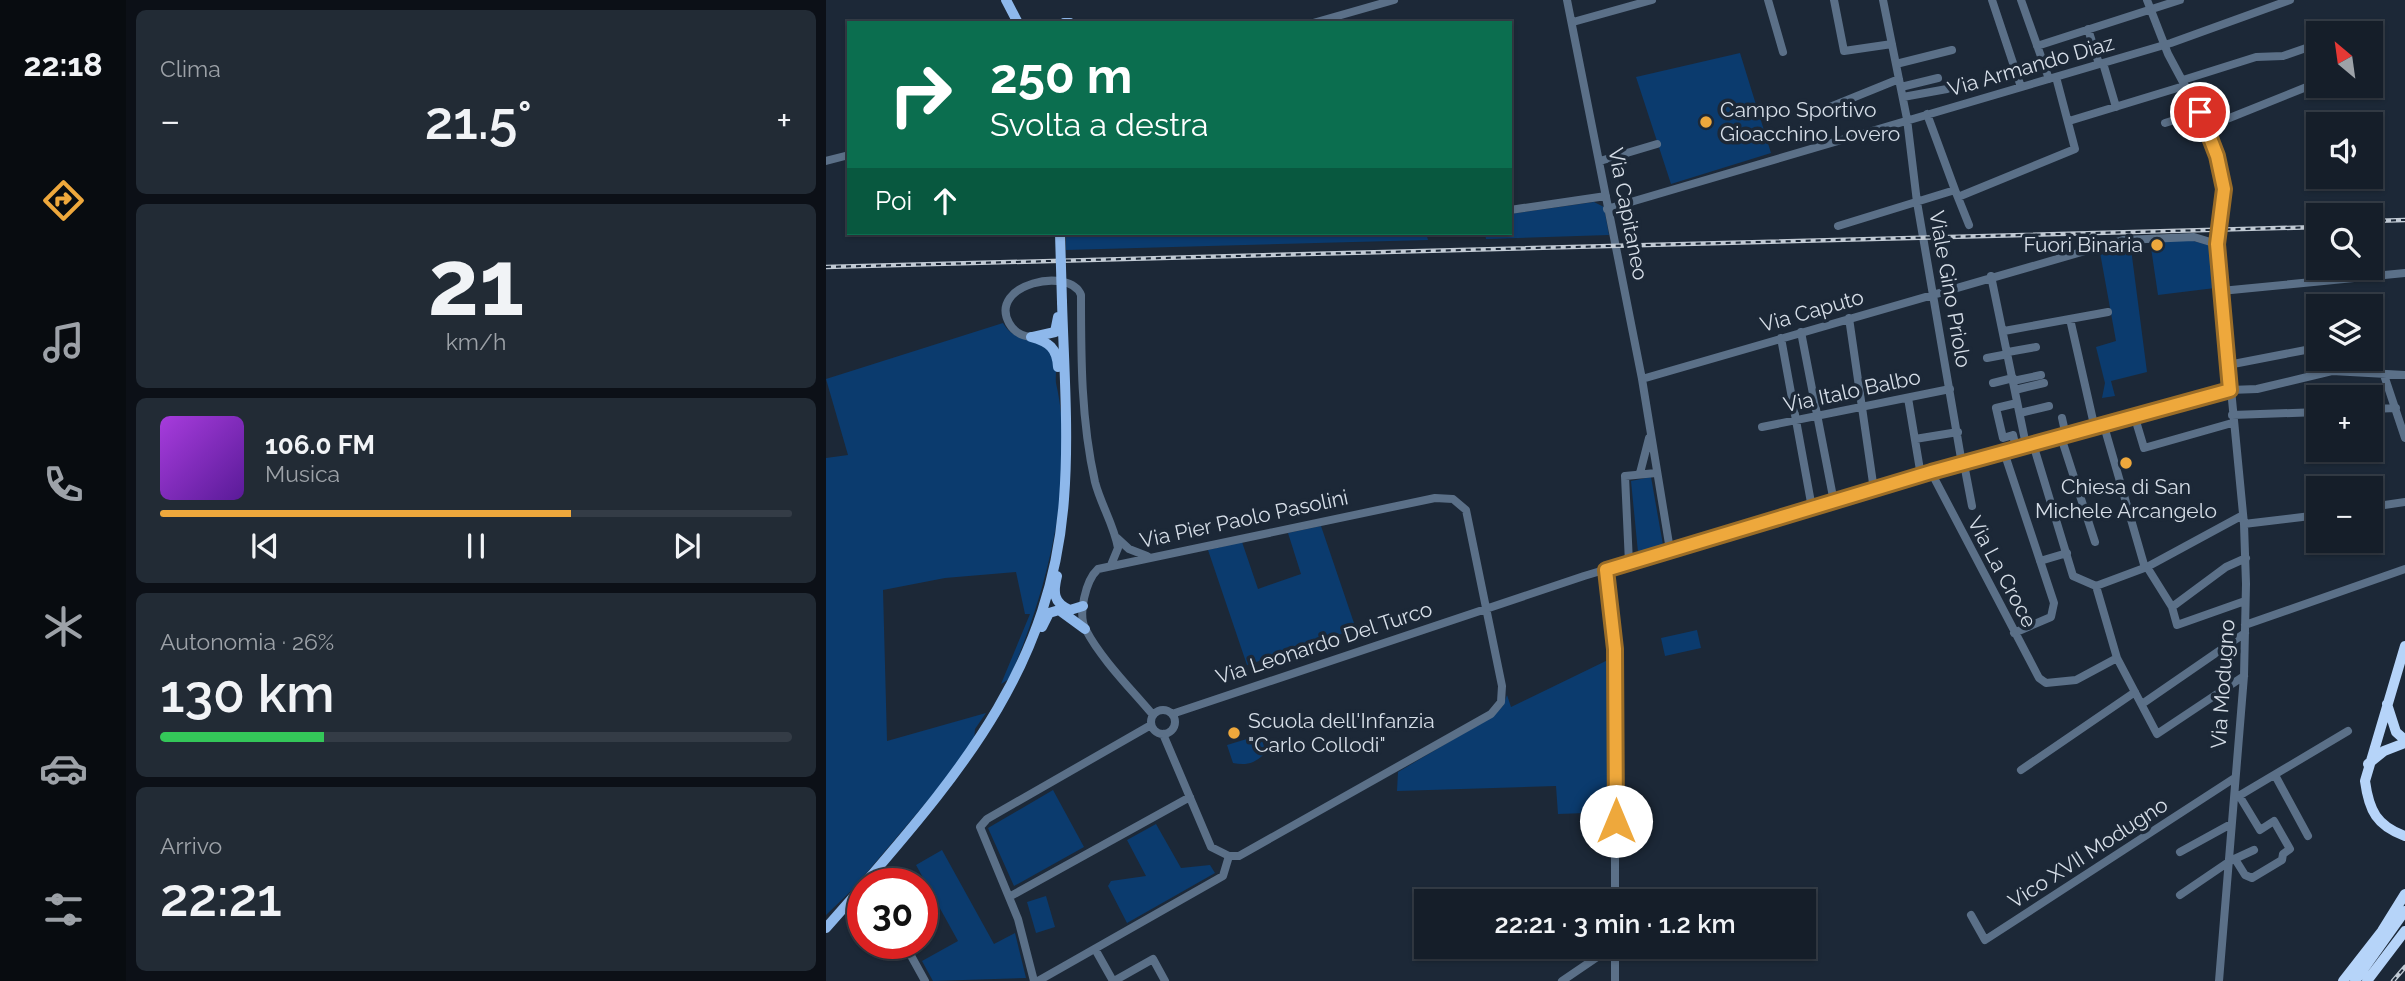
<!DOCTYPE html>
<html lang="it">
<meta charset="utf-8">
<style>
:root{--surface:#151e29;--page:#222b35;--text:#f1f3f6;--muted:#9da2a8;--line:#343c46;--accent:#eea83c}
body{margin:0;font-family:Raleway,sans-serif;background:var(--page);color:var(--text);height:100vh;display:flex;flex-direction:column;font-size:26px;white-space:nowrap}
*{box-sizing:border-box;margin:0}
p{font-size:23px;color:var(--muted)}
.icon{flex:none;width:38px;height:38px;fill:none;stroke:currentColor;stroke-width:2;stroke-linecap:round;stroke-linejoin:round}
.map{position:relative;flex:1;overflow:hidden}
.side{display:flex;flex-direction:column;gap:10px;padding:10px;background:#0c1017;width:700px}
.side>*{flex:none}
.top-card{position:absolute;left:21px;top:21px;width:665px;height:214px;border-radius:0px;box-shadow:0 2px 5px #0004,0 0 0 2px var(--line);background:#0b6e4f;color:#fff;overflow:hidden}
.needle{width:46px;rotate:331deg}
.fabs{position:absolute;left:1480px;top:21px;display:grid;gap:14px}
.fabs a{display:grid;place-items:center;width:77px;height:77px;border-radius:0px;background:var(--surface);box-shadow:0 2px 5px #0004,0 0 0 2px var(--line);font-size:35px}
.speed{position:absolute;left:21px;top:868px;display:flex;gap:14px;font-size:35px;font-weight:700;text-align:center}
.speed>*{display:grid;place-content:center;width:91px;height:91px;border-radius:50%;background:var(--surface);box-shadow:0 2px 5px #0004,0 0 0 2px var(--line);line-height:1}
.speed .limit{border:10px solid #d22;background:#fff;color:#111}
.pin{position:absolute;display:grid;place-items:center;width:60px;height:60px;color:#fff;margin:-30px;border:4px solid #fff;border-radius:50%;box-shadow:0 2px 7px #0007}
.me{position:absolute;width:77px;margin:-38px;rotate:0deg;stroke-linejoin:round;filter:drop-shadow(0 0 5px #0008)}
.turn{display:flex;align-items:center;gap:24px;height:147px;padding:0 28px;font-size:32px}
.turn .icon{width:91px;height:91px;stroke-width:2.5}
.turn b{display:block;font-size:49px;line-height:60px}
.then{display:flex;align-items:center;height:66px;padding:0 28px;background:#0003;gap:14px;font-size:26px}
.big{font-size:52px;font-weight:600;line-height:1.1}
.side .tile{flex:1;display:flex;flex-direction:column;justify-content:center;gap:10px;min-width:0;padding:0 24px;border-radius:10px;background:var(--page)}
.side .dial{align-items:center;gap:0}
.dial b{font-size:91px;line-height:1}
.song{display:flex;align-items:center;gap:21px}
.cover{width:84px;height:84px;border-radius:10px;background:linear-gradient(135deg,hsl(280 70% 55%),hsl(270 70% 35%))}
.played{height:7px;border-radius:4px;background:linear-gradient(90deg,var(--accent) 65%,var(--line) 65%)}
.keys{display:flex;justify-content:space-around;direction:ltr}
.heat{display:flex;justify-content:space-between;align-items:center;font-size:38px;direction:ltr}
.charge{height:10px;border-radius:5px;background:linear-gradient(90deg,#34c759 26%,var(--line) 0)}
.trip{position:absolute;left:588px;top:889px;width:402px;height:70px;border-radius:0px;background:var(--surface);box-shadow:0 2px 5px #0004,0 0 0 2px var(--line);font-weight:600;line-height:70px;text-align:center}
main{display:flex;flex:1;min-height:0}
.dock{display:flex;flex-direction:column;width:126px;justify-content:space-around;align-items:center;background:#080c10;color:var(--muted)}
.dock .icon{width:49px;height:49px}
.dock .current{color:var(--accent)}
.dock b{font-size:32px;color:var(--text)}
.map>svg:first-child{display:block}
.green{fill:#0b3b6e}
.lines{fill:none;stroke-linecap:round;stroke-linejoin:round}
.minor{stroke:#5b7088;stroke-width:8}
.major{stroke:#8eb8eb;stroke-width:10}
.highway{stroke:#b6d4f9;stroke-width:10}
.rail-casing{stroke:#c1cad4;stroke-width:4.5}
.rail{stroke:#1c2837;stroke-width:2;stroke-dasharray:5;stroke-linecap:butt}
.major-bridge{stroke:#8eb8eb;stroke-width:10}
.route-casing{stroke:#9b6d27;stroke-width:18}
.route{stroke:#eea83c;stroke-width:12}
.poi-dot{fill:#eea83c;stroke:#1c2837;stroke-width:2.5}
.labels{text-anchor:middle;stroke-width:7;stroke-linejoin:round;paint-order:stroke}
.street-label{font-size:21px;fill:#d5dde7;stroke:#1c2837}
.poi-label{font-size:21px;fill:#d5dde7;stroke:#1c2837;text-anchor:start}
</style>
<main>
<nav class="dock">
<b>22:18</b>
<svg class="icon current" aria-label="directions" viewBox="0 0 24 24"><path d="M12 3l9 9-9 9-9-9zM9 14v-3h6M13 9l2 2-2 2"/></svg>
<svg class="icon" aria-label="music" viewBox="0 0 24 24"><path d="M9 18V5l10-2v13"/><circle cx="6" cy="18" r="3"/><circle cx="16" cy="16" r="3"/></svg>
<svg class="icon" aria-label="phone" viewBox="0 0 24 24"><path d="M5 4h4l2 5-3 2q2 4 5 5l2-3 5 2v4C11 20 4 13 5 4z"/></svg>
<svg class="icon" aria-label="climate" viewBox="0 0 24 24"><path d="M12 3v18M4 7l16 10M4 17L20 7"/></svg>
<svg class="icon" aria-label="car" viewBox="0 0 24 24"><path d="M5 17H2v-5l4-1 3-4h7l3 4 3 1v5h-3M9 17h6M6 11h13"/><circle cx="7" cy="17" r="2"/><circle cx="17" cy="17" r="2"/></svg>
<svg class="icon" aria-label="filters" viewBox="0 0 24 24"><path d="M4 7h16M4 17h16"/><circle cx="9" cy="7" r="2"/><circle cx="15" cy="17" r="2"/></svg>
</nav>
<section class="side">
<div class="tile"><p>Clima</p>
<div class="heat"><a>−</a><b class="big">21.5°</b><a>+</a></div>
</div>
<div class="tile dial"><b>21</b><p>km/h</p></div>
<div class="tile">
<div class="song"><i class="cover"></i><div><b>106.0 FM</b><p>Musica</p></div></div>
<div class="played"></div>
<div class="keys"><svg class="icon" aria-label="previous" viewBox="0 0 24 24"><path d="M18 5L8 12l10 7zM5 5v14"/></svg><svg class="icon" aria-label="pause" viewBox="0 0 24 24"><path d="M8 5v14M16 5v14"/></svg><svg class="icon" aria-label="next" viewBox="0 0 24 24"><path d="M6 5l10 7-10 7zM19 5v14"/></svg></div>
</div>
<div class="tile"><p>Autonomia · 26%</p><b class="big">130 km</b><div class="charge"></div></div>
<div class="tile"><p>Arrivo</p><b class="big">22:21</b></div>
</section>
<div class="map">
<svg width="1579" height="981" viewBox="0 0 1579 981">
<rect width="100%" height="100%" fill="#1c2837"/>
<path class="green" d="M914,53L945,153L845,184L810,77Z
M768,202L778,207L783,235L660,239L659,233H684V214Z
M240,233H600L602,240L240,250Z
M1364,240L1385,246L1389,288L1332,295L1324,241Z
M1304,241L1321,372L1285,381L1289,396L1276,398L1279,383L1270,347L1290,341L1273,247Z
M177,323C190,346 216,335 227,357C232,364 229,375 230,383C251,476 221,593 183,679L175,684L204,614H199L190,572L119,578L57,590L61,741L160,713L149,729L148,740L120,779L26,890L0,915V458L22,455L0,379Z
M825,477L837,545L812,552L805,481Z
M495,526L530,629L421,665L382,550L416,542L432,589L475,574L462,533Z
M871,630L875,648L839,656L835,638Z
M786,658L788,812L732,814L730,786L571,791L572,772L667,716L677,706L681,695L685,707Z
M434,735L440,752C430,763 421,766 407,763L401,745Z
M227,790L258,847L188,886L162,828Z
M330,824L355,868L384,865L389,873L301,923L282,886L285,881L320,876L301,840Z
M116,850L168,944L189,933L200,978L107,981L96,961L132,941L90,865Z
M220,896L229,927L210,933L201,902Z"/>
<g class="lines">
<path class="minor" d="M741,0L816,379L844,550
M942,0L957,52
M1008,0L1018,51L1066,44
M1057,0L1081,119L1091,202L1136,464
M1166,0L1195,87
M1195,0L1223,79
M1321,0L1342,54L1381,127L1398,189L1391,244L1418,524L1420,584L1418,676L1393,981
M747,22L826,0
M487,23L568,0
M1262,29L1273,64
M1211,46L1354,0
M1277,63L1290,107
M1070,64L1126,50
M1357,80L1430,57L1457,56L1483,47L1493,72
M1075,87L1112,78
M1077,97L1121,89
M1004,107L1073,79
M1101,114L1129,190
M1243,121L1358,86
M1339,123L1374,112
M1381,127L1493,82
M0,161L23,155
M774,161L831,144
M1132,197L1249,149L1230,77
M781,209L1345,43L1464,0
M684,210L780,196
M1012,226L1129,190L1143,225
M1165,276L1200,445
M1395,291L1579,273
M1023,318L1048,490
M1244,319L1269,429
M1178,331L1282,312
M975,332L1008,502
M205,337C196,336 188,332 183,323C162,284 244,266 255,295C255,358 255,420 269,482C275,505 288,525 292,548L285,565
M955,338L986,508
M1182,352L1210,347
M1161,358L1182,354
M1402,365L1490,348
M1558,375L1579,438
M816,379L1297,240L1368,237L1391,244
M1187,381L1215,375
M1167,383L1187,378
M1189,390L1218,383
M1082,398L1095,476
M1545,409L1570,408
M1194,413L1223,406
M1406,415L1493,412
M1236,418L1240,436
M1309,418L1318,448L1406,423
M1278,426L1319,568
M936,427L1124,389
M1235,437L1269,542
M1089,439L1132,432
M1207,444L1247,576L1270,586
M1190,448L1187,435L1177,438L1170,408L1191,403
M1178,452L1228,603L1225,617L1188,633
M1138,464L1146,506
M1105,472L1213,678L1220,683L1250,680L1291,658
M814,473L823,438
M1545,507L1579,502
M1418,524L1493,515
M291,538L303,549L321,556
M1214,561L1241,553
M803,563L799,476L830,473
M1321,567L1346,607L1351,625L1419,601
M780,570L789,648V901
M1270,586L1291,658L1331,734L1418,676
M1270,586L1321,567L1417,515
M1346,607L1400,567L1420,558
M1419,625L1579,569
M1316,704L1419,633
M325 722a12 12 0 1 1 24 0a12 12 0 1 1-24 0Z
M346,714L758,576L1105,472L1404,390L1431,389L1506,371L1579,375
M327,715C306,690 275,659 260,630C251,615 260,580 272,569L609,498L627,499L640,510L676,686L675,702L665,714L413,856H403L385,847L337,734
M1195,770L1309,692
M1450,777L1482,836
M1411,797L1522,731
M1354,852L1405,824
M1409,859L1419,875L1426,878L1456,860L1457,854L1464,849L1448,821L1434,830L1414,797
M1354,895L1404,861L1428,850
M183,897L364,797
M1145,915L1159,940L1407,779
M78,943L99,981
M789,947V981
M269,949L287,981
M208,981L192,919L154,827L161,819L325,725
M212,981L397,876L403,856
M288,981L327,959L339,981
M736,981L786,947"/>
<path class="major" d="M180,0L192,23
M238,23H244
M205,337C223,342 231,348 232,367
M207,337L229,332L232,317
M231,576C227,592 227,603 244,610L257,606
M216,627L223,613L233,610L259,629
M38,884C140,766 226,662 238,499C243,434 238,368 236,302
M0,928L37,886"/>
<path class="highway" d="M1579,646L1539,781C1543,811 1551,826 1579,836
M1561,704L1570,732L1579,740
M1542,764L1558,751L1579,743
M1517,981L1556,931L1579,894
M1529,981L1579,911
M1541,981L1579,931"/>
<g class="rail-casing">
<path id="rail" d="M1545,221L1579,220
M0,267L1493,227
M1567,981L1579,967"/>
</g>
<use href="#rail" class="rail"/>
<path class="major-bridge" d="M234,233L236,302"/>
</g>
<g class="lines">
<g class="route-casing">
<path id="route" d="M790,821L789,649L780,570L1105,472L1404,390L1391,244L1398,189L1391,156L1374,112"/>
</g>
<use href="#route" class="route"/>
</g>
<g class="poi-dot">
<circle cx="880" cy="122" r="7"/>
<circle cx="1331" cy="245" r="7"/>
<circle cx="1300" cy="463" r="7"/>
<circle cx="408" cy="733" r="7"/>
</g>
<g class="labels">
<g class="street-label">
<text transform="translate(1205 66) rotate(-16)" y="7">Via Armando Diaz</text>
<text transform="translate(802 214) rotate(79)" y="7">Via Capitaneo</text>
<text transform="translate(1124 289) rotate(80)" y="7">Viale Gino Priolo</text>
<text transform="translate(986 311) rotate(-16)" y="7">Via Caputo</text>
<text transform="translate(1026 391) rotate(-12)" y="7">Via Italo Balbo</text>
<text transform="translate(418 519) rotate(-12)" y="7">Via Pier Paolo Pasolini</text>
<text transform="translate(1176 572) rotate(62)" y="7">Via La Croce</text>
<text transform="translate(498 643) rotate(-18)" y="7">Via Leonardo Del Turco</text>
<text transform="translate(1397 684) rotate(-86)" y="7">Via Modugno</text>
<text transform="translate(1262 853) rotate(-33)" y="7">Vico XVII Modugno</text>
</g>
<g class="poi-label">
<text x="894" y="117">Campo Sportivo<tspan x="894" dy="24">Gioacchino Lovero</tspan></text>
<text x="1317" y="252" text-anchor="end">Fuori Binaria</text>
<text x="1300" y="494" text-anchor="middle">Chiesa di San<tspan x="1300" dy="24">Michele Arcangelo</tspan></text>
<text x="422" y="728">Scuola dell'Infanzia<tspan x="422" dy="24">"Carlo Collodi"</tspan></text>
</g>
</g>
</svg>
<div class="fabs">
<a><svg class="needle" viewBox="-14 -14 28 28"><path d="M0-13l5 13h-10z" fill="#e53935"/><path d="M0 13l5-13h-10z" fill="#9da2a8"/></svg></a>
<a><svg class="icon" aria-label="sound" viewBox="0 0 24 24"><path d="M4 9h4l5-4v14l-5-4H4zM17 9q2 3 0 6"/></svg></a>
<a><svg class="icon" aria-label="search" viewBox="0 0 24 24"><circle cx="10" cy="10" r="6"/><path d="M15 15l6 6"/></svg></a>
<a><svg class="icon" aria-label="layers" viewBox="0 0 24 24"><path d="M12 4l9 5-9 5-9-5zM3 14l9 5 9-5"/></svg></a>
<a>+</a>
<a>−</a>
</div>
<div class="speed"><div class="limit">30</div></div>
<div class="pin" style="left:1374px;top:112px;background:#d93025"><svg class="icon" aria-label="arrive" viewBox="0 0 24 24"><path d="M6 21V4h12l-3 4 3 4H6"/></svg></div>
<svg class="me" style="left:790px;top:821px" viewBox="-20 -20 40 40"><circle r="19" fill="#fff"/><path d="M0-13L10 11 0 6-10 11z" fill="#eea83c"/></svg>
<div class="trip">22:21 · 3 min · 1.2 km</div>
<div class="top-card">
<div class="turn"><svg class="icon" aria-label="right" viewBox="0 0 24 24"><path d="M7 20v-9h11M14 6l5 5-5 5"/></svg><div><b>250 m</b>Svolta a destra</div></div>
<div class="then">Poi<svg class="icon" aria-label="ahead" viewBox="0 0 24 24"><path d="M12 20V5M6 11l6-6 6 6"/></svg></div>
</div>
</div>
</main>
